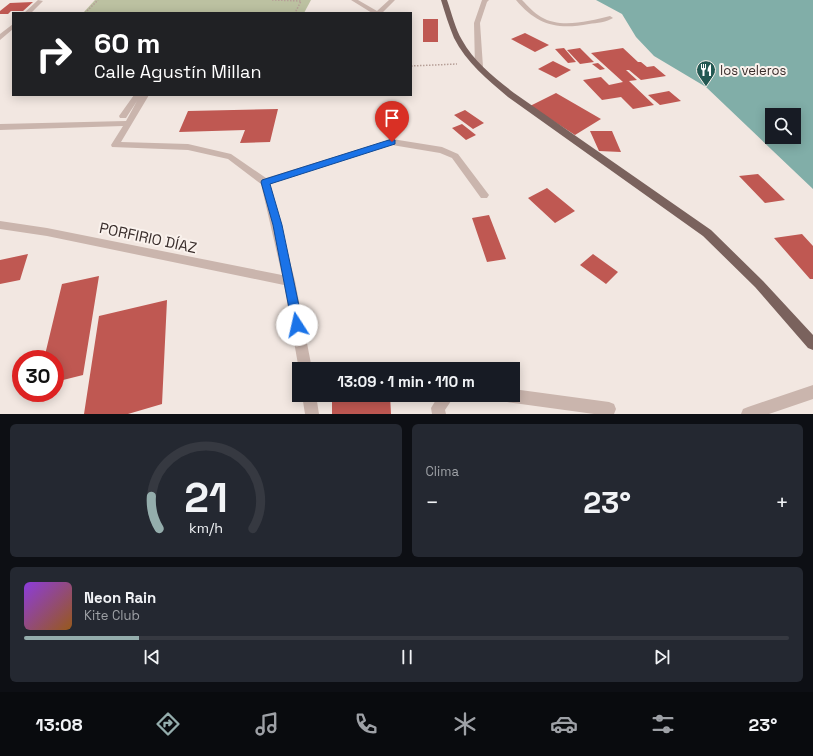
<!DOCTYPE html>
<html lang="es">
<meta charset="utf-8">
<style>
:root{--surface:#171b24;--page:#242831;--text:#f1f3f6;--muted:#9ea1a6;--line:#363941;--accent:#94adac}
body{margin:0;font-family:"Space Grotesk",sans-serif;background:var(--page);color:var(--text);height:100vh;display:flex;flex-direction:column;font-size:15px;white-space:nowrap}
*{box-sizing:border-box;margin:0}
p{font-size:13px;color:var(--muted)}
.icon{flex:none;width:22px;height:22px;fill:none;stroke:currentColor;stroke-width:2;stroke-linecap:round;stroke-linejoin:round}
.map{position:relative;height:414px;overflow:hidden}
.sheet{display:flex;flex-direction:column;gap:10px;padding:10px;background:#0d0f14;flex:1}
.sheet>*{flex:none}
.top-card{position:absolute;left:12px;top:12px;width:400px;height:84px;border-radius:0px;box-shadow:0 2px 10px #0003;background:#202124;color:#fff;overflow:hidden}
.controls{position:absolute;left:765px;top:108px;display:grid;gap:8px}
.controls a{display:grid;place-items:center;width:36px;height:36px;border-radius:0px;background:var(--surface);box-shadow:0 2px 10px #0003;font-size:20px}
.speed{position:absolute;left:12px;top:350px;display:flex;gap:8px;font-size:20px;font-weight:700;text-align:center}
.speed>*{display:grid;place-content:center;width:52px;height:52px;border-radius:50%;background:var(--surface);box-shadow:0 2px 10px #0003;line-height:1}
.speed .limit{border:6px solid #d22;background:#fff;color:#111}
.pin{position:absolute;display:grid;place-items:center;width:34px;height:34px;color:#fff;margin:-41px -17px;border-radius:50% 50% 50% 0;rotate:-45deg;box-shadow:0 0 4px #0007}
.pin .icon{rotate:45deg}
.me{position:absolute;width:44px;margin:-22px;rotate:350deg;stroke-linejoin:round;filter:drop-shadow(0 0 3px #0008)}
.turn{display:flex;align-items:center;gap:14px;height:84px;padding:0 16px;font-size:18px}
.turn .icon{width:52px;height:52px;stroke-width:2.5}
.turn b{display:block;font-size:28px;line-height:34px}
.big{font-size:30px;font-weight:800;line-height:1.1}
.sheet .widget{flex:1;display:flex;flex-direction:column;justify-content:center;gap:6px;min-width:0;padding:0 14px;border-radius:6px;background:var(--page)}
.sheet .dial{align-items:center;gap:0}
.dial svg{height:104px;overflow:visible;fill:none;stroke:var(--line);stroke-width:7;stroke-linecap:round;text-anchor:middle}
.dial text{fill:var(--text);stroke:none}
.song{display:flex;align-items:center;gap:12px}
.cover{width:48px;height:48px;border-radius:6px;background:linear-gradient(135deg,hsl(270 70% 55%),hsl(30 70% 35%))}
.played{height:4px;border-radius:2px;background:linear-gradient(90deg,var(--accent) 15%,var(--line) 15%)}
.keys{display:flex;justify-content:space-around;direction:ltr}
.heat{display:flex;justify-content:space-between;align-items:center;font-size:22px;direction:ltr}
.sheet .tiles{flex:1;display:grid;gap:10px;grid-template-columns:1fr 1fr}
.widget:last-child{grid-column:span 2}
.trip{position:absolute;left:292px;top:362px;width:228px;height:40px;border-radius:0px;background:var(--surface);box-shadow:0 2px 10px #0003;font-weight:800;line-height:40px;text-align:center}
.menu{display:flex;height:64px;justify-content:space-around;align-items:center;background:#090b0e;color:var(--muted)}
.menu .icon{width:28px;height:28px}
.menu .on{color:var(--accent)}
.menu b{font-size:18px;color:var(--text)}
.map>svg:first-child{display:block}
.green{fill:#bcc1a1}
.water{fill:#81aea8;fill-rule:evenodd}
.building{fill:#bf5852}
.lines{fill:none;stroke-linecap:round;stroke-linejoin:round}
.path{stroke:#b69f97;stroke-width:1.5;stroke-dasharray:1.5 1.5;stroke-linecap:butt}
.minor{fill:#cab5ad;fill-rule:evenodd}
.major{fill:#7a625d;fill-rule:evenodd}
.route{fill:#1a73e8;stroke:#114b97}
.labels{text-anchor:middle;stroke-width:4;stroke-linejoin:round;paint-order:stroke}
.far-poi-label{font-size:13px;fill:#392d2b;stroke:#faf2ed;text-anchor:start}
.street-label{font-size:15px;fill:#392d2b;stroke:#faf2ed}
</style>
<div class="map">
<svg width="813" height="414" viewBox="0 0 813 414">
<rect width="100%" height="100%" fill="#f2e7e1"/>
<path class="green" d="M95,0H311L304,13H83Z"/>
<path class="water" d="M596,0H813V189L706,87L654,56L636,37L622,14ZM772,115H794V137H772Z"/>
<path class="building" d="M33,2L23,11H11L8,14H0V11L10,3Z
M423,19H438V42H423Z
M525,33L549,45L535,52L511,39Z
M564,48L576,62L568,63L555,49Z
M580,48L594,62L580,64L567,50Z
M623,48L638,62H641L647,67L654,66L666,76L641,80L629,70H626L637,80L629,81L654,105L633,109L621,97L602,100L583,80L601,77L609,85L623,82L591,53Z
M553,61L571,70L556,78L538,69Z
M598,63L605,69L600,70L592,64Z
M669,91L681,101L660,105L648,95Z
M556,93L601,119L575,135L530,106Z
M278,109L270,142L240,143L245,130L179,132L188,111Z
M465,110L484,123L473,129L454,115Z
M462,124L476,135L466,140L452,128Z
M590,131H612L621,152L599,151Z
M758,174L785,200L765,203L739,176Z
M547,188L575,211L555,223L528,198Z
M489,215L506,259L487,262L472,218Z
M802,234L813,246V279H810L774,238Z
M28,254L20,280L0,284V260Z
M593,254L618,272L606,284L580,265Z
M99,276L83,375L55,382V359H44L62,284Z
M167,300L162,404L128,414H84L99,316Z
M332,395H390L391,414H332Z"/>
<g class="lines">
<path class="path" d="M272,0L301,1L295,13
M85,13L98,0
M411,66L457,64"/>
<path class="minor" d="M38,0L43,1L31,13H24Z
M351,0H358L377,11L389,0H395L382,13H372Z
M482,0H489L487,2L480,23L483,67L479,69L475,67L474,23Z
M516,0H522C528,6 534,13 541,17C561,29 589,21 610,16L613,18C607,22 597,23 589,24C557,30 537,25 516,0Z
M13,24V29L0,40V34Z
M134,95H149L121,142L188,144L231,154L266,178L392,139L442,147L458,154L489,195L487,198H481L452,158L440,153L392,145L270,184L295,281L312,369H299V370L284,285L47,236L0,229V221L47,228L282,275L261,184L228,159L188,150L112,147L111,145L123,126L0,130V124L126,121L137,101L126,118H120L119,116Z
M813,385V399L769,414H741L743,409L748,407Z
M513,389L609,402L614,404L616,409L614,414H594L507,402L502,400L500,395H513Z
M302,395H316L319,414H305Z
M439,395H455L445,410L446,414H432L431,408Z"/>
<path class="major" d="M441,0H447C452,14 455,28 462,40C474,62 495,78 514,93L711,230L763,281L813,335V350L808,348L755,287L703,236L508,97C488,80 466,62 454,38C449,26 445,13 441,0Z"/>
</g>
<path class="route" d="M392,139L395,140V144L270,184L282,225L303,325L301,329L297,330L293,329L273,225L261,182L262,180Z"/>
<defs>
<g id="restaurant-pin" transform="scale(1)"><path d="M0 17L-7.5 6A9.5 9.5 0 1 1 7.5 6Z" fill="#235852" stroke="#faf2ed"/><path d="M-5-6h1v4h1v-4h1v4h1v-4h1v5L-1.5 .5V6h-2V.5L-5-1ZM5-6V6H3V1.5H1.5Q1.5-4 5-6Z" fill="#fff"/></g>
</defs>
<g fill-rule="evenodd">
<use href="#restaurant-pin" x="706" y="70"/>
</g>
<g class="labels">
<g class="far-poi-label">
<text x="720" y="75">los veleros</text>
</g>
<g class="street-label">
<text transform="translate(148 238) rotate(12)" y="5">PORFIRIO DÍAZ</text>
</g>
</g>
</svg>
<div class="controls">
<a><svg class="icon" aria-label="search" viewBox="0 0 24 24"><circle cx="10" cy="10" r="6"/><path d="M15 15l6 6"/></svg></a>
</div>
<div class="speed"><div class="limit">30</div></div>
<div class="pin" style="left:392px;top:142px;background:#d93025"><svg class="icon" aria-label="arrive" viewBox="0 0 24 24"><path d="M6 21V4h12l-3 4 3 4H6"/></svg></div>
<svg class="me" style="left:297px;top:325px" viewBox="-20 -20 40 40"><circle r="19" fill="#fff"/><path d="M0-13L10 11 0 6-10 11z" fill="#1a73e8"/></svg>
<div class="trip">13:09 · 1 min · 110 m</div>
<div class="top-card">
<div class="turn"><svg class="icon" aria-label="right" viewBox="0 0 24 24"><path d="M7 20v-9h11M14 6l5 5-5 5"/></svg><div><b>60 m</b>Calle Agustín Millan</div></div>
</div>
</div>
<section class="sheet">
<div class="tiles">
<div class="widget dial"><svg viewBox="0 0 100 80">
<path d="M14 69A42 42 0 1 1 86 69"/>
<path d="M14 69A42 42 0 0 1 8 44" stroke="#94adac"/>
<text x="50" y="56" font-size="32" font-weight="700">21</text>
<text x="50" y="72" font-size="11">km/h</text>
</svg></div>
<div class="widget"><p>Clima</p>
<div class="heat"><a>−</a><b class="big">23°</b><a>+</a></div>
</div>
<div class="widget">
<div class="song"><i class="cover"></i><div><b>Neon Rain</b><p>Kite Club</p></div></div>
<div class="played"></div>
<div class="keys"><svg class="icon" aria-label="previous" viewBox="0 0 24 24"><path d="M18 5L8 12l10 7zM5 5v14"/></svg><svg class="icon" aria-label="pause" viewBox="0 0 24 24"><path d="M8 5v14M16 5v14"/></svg><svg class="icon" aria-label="next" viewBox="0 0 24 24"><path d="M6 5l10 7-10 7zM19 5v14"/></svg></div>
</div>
</div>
</section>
<nav class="menu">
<b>13:08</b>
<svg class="icon on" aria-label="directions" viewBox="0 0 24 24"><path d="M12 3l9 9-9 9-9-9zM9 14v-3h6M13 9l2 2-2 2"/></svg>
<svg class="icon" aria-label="music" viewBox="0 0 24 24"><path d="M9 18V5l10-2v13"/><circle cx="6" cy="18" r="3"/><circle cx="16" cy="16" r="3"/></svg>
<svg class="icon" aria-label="phone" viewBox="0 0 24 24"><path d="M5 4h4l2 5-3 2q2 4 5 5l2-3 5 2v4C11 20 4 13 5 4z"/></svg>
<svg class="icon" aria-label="climate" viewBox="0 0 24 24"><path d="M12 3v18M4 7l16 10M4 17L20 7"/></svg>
<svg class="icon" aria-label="car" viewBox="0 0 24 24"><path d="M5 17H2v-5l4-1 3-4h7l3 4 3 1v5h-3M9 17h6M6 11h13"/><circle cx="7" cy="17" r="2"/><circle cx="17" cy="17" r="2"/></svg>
<svg class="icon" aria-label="filters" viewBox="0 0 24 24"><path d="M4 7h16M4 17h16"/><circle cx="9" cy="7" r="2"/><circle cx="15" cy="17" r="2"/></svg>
<b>23°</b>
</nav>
